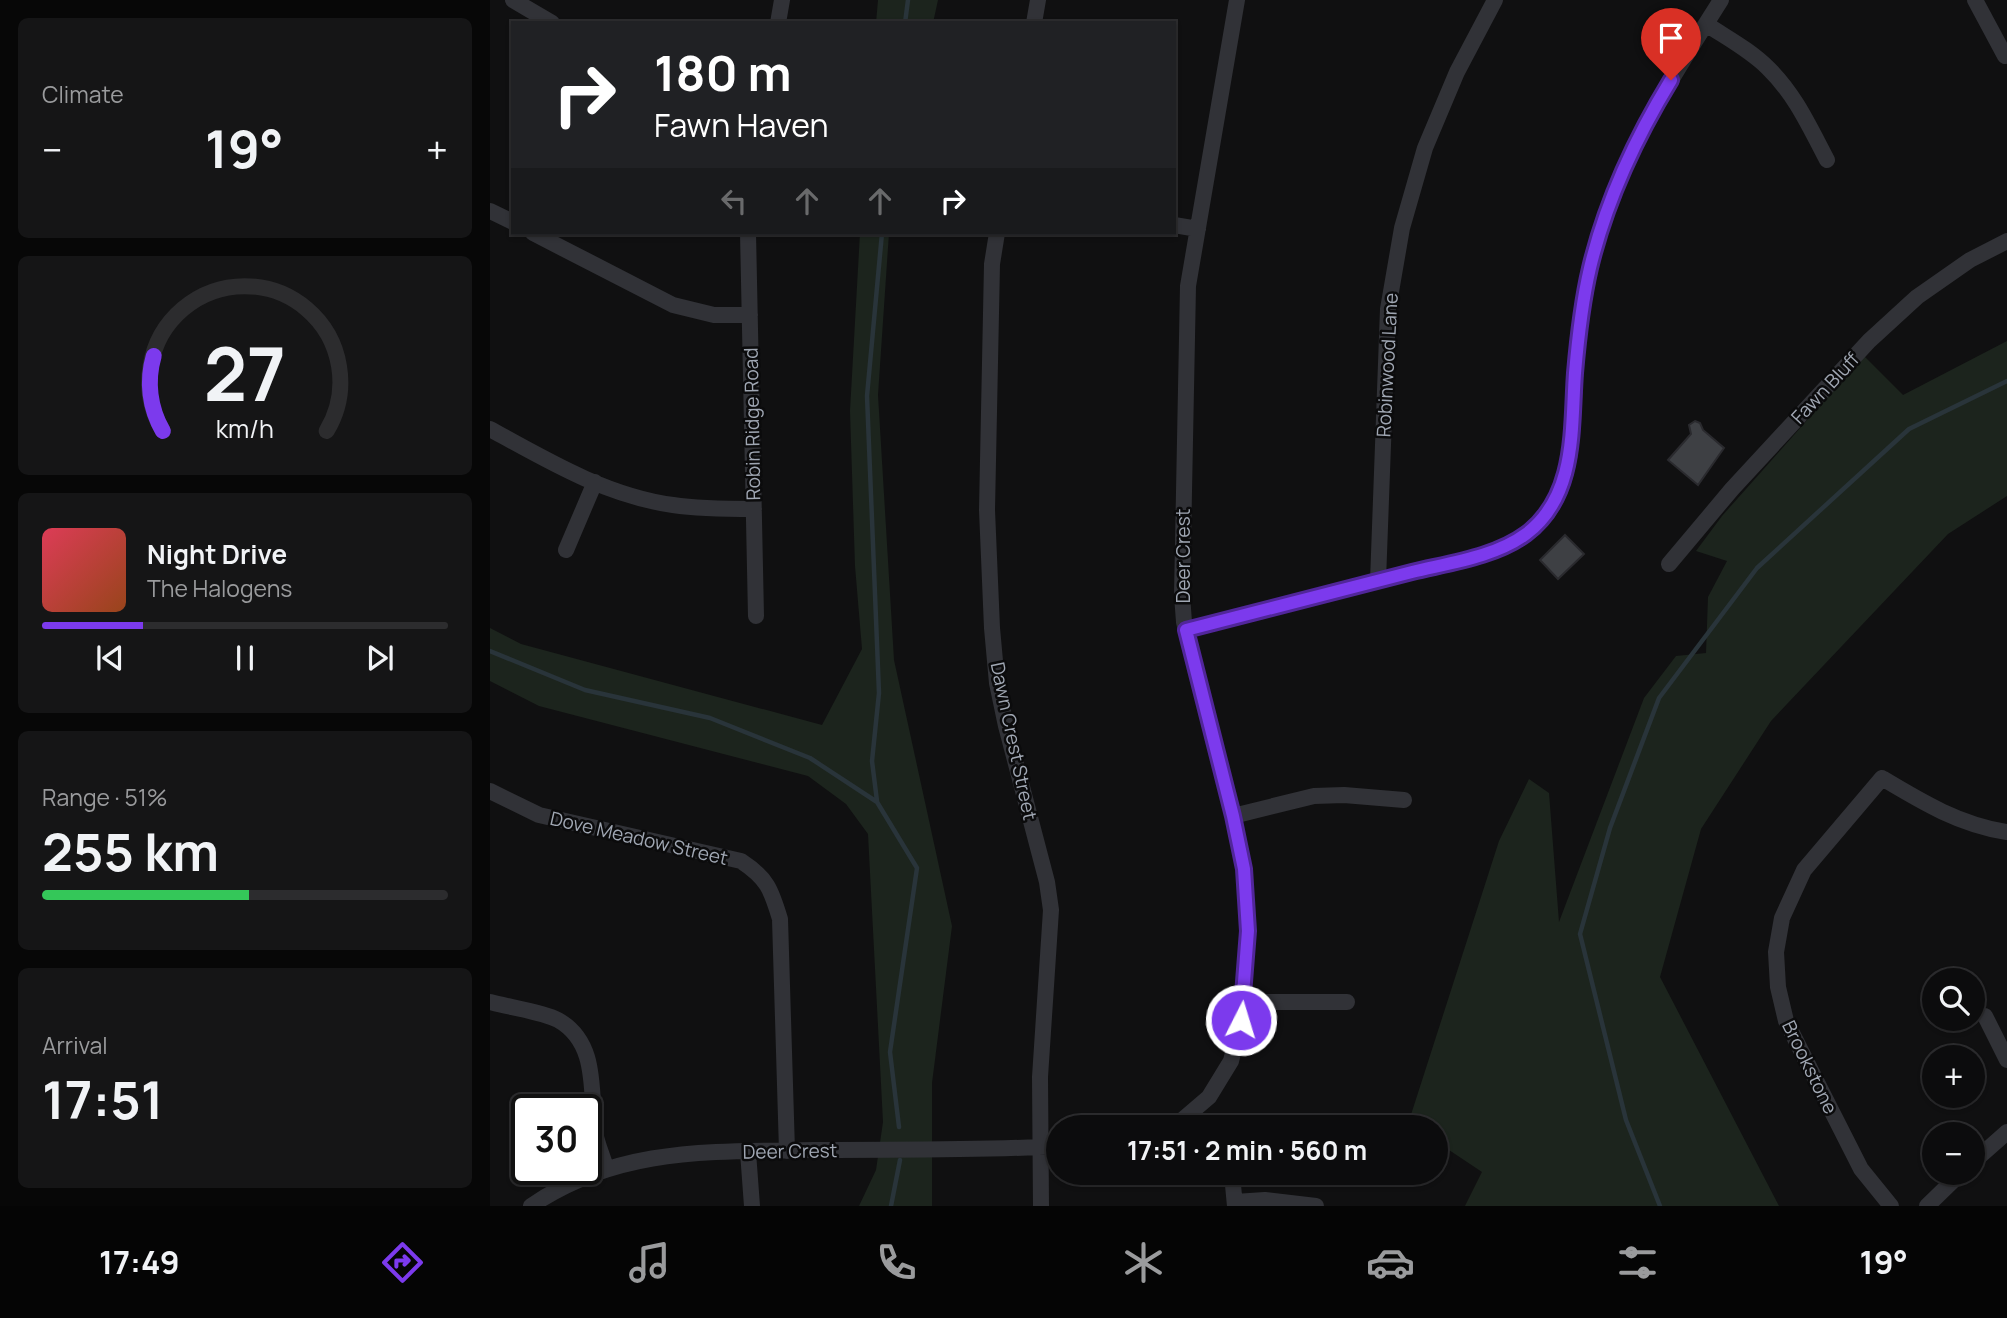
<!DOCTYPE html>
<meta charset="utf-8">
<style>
:root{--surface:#0c0c0d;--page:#151516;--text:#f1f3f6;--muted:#9a9b9d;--line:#2c2c2e;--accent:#7c3aed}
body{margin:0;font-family:Manrope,sans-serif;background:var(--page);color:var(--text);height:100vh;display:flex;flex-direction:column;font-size:26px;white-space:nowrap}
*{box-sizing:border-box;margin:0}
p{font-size:23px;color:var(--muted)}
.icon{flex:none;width:38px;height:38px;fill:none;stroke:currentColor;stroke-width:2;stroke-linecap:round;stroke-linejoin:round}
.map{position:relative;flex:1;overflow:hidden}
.drawer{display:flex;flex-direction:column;gap:18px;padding:18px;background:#070707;width:490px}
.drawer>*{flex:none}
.hud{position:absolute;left:21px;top:21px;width:665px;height:214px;border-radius:0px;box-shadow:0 2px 5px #0004,0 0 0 2px var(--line);background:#202124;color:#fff;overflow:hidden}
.controls{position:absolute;left:1432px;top:968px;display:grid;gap:14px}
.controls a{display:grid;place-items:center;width:63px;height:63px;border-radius:50%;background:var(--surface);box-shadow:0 2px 5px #0004,0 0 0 2px var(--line);font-size:35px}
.speed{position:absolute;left:21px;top:1094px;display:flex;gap:14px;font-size:35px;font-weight:700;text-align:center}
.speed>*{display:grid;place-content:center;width:91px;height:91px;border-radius:50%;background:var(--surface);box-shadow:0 2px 5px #0004,0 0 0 2px var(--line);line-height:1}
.speed .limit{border:4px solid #111;border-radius:10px;background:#fff;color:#111}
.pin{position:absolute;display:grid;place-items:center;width:60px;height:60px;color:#fff;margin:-72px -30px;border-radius:50% 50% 50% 0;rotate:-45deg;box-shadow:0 0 7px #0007}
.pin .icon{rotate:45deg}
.me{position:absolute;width:77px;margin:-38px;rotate:5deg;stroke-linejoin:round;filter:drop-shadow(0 0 5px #0008)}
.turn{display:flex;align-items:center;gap:24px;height:147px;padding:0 28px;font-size:32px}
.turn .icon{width:91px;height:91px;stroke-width:2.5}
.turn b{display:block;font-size:49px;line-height:60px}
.lanes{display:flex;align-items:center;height:66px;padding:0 28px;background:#0003;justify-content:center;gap:35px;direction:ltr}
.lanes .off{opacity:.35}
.big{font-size:52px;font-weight:700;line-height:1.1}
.drawer .card{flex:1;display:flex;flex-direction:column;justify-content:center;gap:10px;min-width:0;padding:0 24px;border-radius:10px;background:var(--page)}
.drawer .dial{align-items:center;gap:0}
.dial svg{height:182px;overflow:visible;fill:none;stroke:var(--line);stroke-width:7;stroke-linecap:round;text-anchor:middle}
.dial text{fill:var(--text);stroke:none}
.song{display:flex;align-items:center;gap:21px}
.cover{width:84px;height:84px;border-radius:10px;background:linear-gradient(135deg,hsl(350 70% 55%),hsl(20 70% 35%))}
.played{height:7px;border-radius:4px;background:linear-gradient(90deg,var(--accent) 25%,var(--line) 25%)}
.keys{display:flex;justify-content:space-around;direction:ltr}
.heat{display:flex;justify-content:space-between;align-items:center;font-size:38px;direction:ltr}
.charge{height:10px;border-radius:5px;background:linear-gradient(90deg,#34c759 51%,var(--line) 0)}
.trip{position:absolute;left:556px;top:1115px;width:402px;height:70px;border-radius:35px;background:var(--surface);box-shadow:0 2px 5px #0004,0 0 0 2px var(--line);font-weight:700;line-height:70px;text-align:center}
.dock{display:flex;height:112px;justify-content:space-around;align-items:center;background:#050505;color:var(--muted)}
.dock .icon{width:49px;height:49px}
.dock .active{color:var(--accent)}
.dock b{font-size:32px;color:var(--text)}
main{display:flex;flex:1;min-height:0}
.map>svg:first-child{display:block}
.green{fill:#1c241d}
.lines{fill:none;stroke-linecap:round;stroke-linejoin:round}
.stream{stroke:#29343a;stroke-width:4.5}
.building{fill:#3e4044;stroke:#2a2a2e;stroke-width:2}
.minor{stroke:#313237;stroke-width:16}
.route-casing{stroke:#51269a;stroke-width:18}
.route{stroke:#7c3aed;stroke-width:12}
.labels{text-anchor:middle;stroke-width:5;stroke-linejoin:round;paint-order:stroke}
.street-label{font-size:19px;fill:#a0a7b3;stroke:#0b0b0c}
</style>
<main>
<section class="drawer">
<div class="card"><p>Climate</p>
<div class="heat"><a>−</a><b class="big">19°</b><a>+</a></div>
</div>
<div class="card dial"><svg viewBox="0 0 100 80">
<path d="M14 69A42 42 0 1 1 86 69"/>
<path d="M14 69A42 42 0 0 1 10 36" stroke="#7c3aed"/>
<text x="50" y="56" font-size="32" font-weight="700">27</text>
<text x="50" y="72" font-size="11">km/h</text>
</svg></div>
<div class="card">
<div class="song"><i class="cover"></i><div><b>Night Drive</b><p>The Halogens</p></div></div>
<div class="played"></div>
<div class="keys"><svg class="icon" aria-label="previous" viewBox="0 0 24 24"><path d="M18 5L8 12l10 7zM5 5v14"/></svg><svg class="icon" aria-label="pause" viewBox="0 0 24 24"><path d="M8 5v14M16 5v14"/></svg><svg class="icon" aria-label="next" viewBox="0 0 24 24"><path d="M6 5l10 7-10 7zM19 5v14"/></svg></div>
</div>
<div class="card"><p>Range · 51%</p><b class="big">255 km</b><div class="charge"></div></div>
<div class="card"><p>Arrival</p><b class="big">17:51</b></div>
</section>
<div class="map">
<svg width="1517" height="1206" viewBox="0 0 1517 1206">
<rect width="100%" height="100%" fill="#101011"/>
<path class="green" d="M388,0H448L443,23H386Z
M370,233H399L388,395L404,660L462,926L442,1083V1206H369L386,1170L393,1122L378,834L356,804L318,776L49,706L0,681V628L31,644L332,725L372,649L365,566L360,411Z
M1517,341V496L1458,534L1281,721L1211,829L1170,977L1289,1206H975L992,1172L947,1142V1127H923L918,1124L1009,841L1039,779L1059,793L1069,922L1154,698L1186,656L1216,653L1218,597L1237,561L1206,551L1232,516L1374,356L1413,395Z"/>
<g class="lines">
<path class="stream" d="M415,23L418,0
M0,651L95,690L220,718L320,758L387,802L427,868L400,1052L409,1127
M387,801L382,761L389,693L377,396L392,233
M401,1206L410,1160
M1170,1206L1136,1120L1090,934L1120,828L1169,698L1267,568L1419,429L1517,381"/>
</g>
<path class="building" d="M1205,421L1210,423L1213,430L1234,448L1208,485L1178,460L1201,434L1199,425Z
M1075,535L1094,554L1068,579L1050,560Z"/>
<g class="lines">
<path class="minor" d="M23,0L62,23
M1485,0L1515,56
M288,23L292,0
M544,23L548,0
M1216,24C1237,38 1260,50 1278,68C1305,94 1320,128 1337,160
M0,211L23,222
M684,225L708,229
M43,233L183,305L224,315H260
M258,233L266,616
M507,233L502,264L497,510L502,628L507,683L516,726L557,882L561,910L550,1077L551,1206
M0,429C58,461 117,496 183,505C210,509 237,509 264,509
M76,550L105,482
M1179,564L1242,489L1379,341L1427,297L1480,260L1517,241
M888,581L898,309L912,228L935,148L967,72L1005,0
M696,630C768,612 839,593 911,575C951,565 1002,559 1036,534C1090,496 1081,421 1086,363C1088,333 1093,304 1099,274C1119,173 1177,86 1231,0
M0,791L49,815L251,861C277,878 281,889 290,919L297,1151
M743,816L824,796L854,795L914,800
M0,1002C18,1007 53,1012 68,1020C109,1043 100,1093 105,1132C107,1144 113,1157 116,1168
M752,1002H857
M1495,1016L1517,1060
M684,1127L719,1097L741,1061L751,1020L758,931L754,869L743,816L694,622L692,595L698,286L747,0
M258,1152L262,1206
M1482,1163L1517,1132
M738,1172L743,1185L745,1206
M745,1202L775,1200L826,1206
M41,1206C129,1146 222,1152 324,1150C405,1149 487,1151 569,1146
M1401,1206L1371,1169L1296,1021L1288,987L1286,952L1292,918L1314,870L1392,778C1432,802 1470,825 1517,832
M1437,1206L1472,1172"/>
</g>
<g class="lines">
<g class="route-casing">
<path id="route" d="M751,1020L758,931L754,869L743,816L696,630C771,611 846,592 922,572C959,563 1005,557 1036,534C1087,496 1081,428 1085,373C1088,338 1092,302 1100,268C1116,201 1145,139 1181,80"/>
</g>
<use href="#route" class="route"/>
</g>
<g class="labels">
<g class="street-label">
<text transform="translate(897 365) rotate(-87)" y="7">Robinwood Lane</text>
<text transform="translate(1335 388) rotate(-47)" y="7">Fawn Bluff</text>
<text transform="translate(262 424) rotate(-91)" y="7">Robin Ridge Road</text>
<text transform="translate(693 556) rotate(-90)" y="7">Deer Crest</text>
<text transform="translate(524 741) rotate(78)" y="7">Dawn Crest Street</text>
<text transform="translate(149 838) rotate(13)" y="7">Dove Meadow Street</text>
<text transform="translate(1320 1067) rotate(64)" y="7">Brookstone</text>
<text transform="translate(300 1151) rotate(-1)" y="7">Deer Crest</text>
</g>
</g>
</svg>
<div class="controls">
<a><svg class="icon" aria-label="search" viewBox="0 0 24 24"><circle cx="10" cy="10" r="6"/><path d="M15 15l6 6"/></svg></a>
<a>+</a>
<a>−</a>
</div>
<div class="speed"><div class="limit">30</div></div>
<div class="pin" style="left:1181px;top:80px;background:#d93025"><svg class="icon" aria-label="arrive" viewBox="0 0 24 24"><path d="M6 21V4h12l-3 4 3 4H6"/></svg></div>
<svg class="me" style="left:751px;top:1020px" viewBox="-20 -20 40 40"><circle r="17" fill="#7c3aed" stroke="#fff" stroke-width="3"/><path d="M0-11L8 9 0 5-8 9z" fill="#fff"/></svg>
<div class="trip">17:51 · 2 min · 560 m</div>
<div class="hud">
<div class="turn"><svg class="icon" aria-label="right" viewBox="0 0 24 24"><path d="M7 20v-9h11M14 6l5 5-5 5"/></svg><div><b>180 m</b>Fawn Haven</div></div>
<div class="lanes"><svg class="icon off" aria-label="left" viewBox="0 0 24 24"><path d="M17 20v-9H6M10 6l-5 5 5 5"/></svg><svg class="icon off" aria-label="ahead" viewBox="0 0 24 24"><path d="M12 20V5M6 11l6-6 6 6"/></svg><svg class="icon off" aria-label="ahead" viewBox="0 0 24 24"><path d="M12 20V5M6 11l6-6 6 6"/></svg><svg class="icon" aria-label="right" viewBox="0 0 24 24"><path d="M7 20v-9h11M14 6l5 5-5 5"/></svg></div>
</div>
</div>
</main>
<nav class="dock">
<b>17:49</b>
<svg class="icon active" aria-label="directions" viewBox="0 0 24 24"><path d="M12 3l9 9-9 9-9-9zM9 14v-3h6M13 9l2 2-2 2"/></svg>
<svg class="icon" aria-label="music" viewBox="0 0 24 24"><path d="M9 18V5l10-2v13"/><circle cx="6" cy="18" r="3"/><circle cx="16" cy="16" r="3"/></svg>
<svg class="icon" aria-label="phone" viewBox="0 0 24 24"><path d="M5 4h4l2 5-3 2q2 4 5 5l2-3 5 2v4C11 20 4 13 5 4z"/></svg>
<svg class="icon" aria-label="climate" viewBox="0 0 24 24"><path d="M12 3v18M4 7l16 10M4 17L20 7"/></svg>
<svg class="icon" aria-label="car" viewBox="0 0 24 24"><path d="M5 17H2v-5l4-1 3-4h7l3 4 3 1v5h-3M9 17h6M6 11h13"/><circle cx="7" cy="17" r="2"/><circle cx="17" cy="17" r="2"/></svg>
<svg class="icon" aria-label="filters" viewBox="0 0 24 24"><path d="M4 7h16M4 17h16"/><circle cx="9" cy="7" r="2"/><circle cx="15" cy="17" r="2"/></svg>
<b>19°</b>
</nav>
